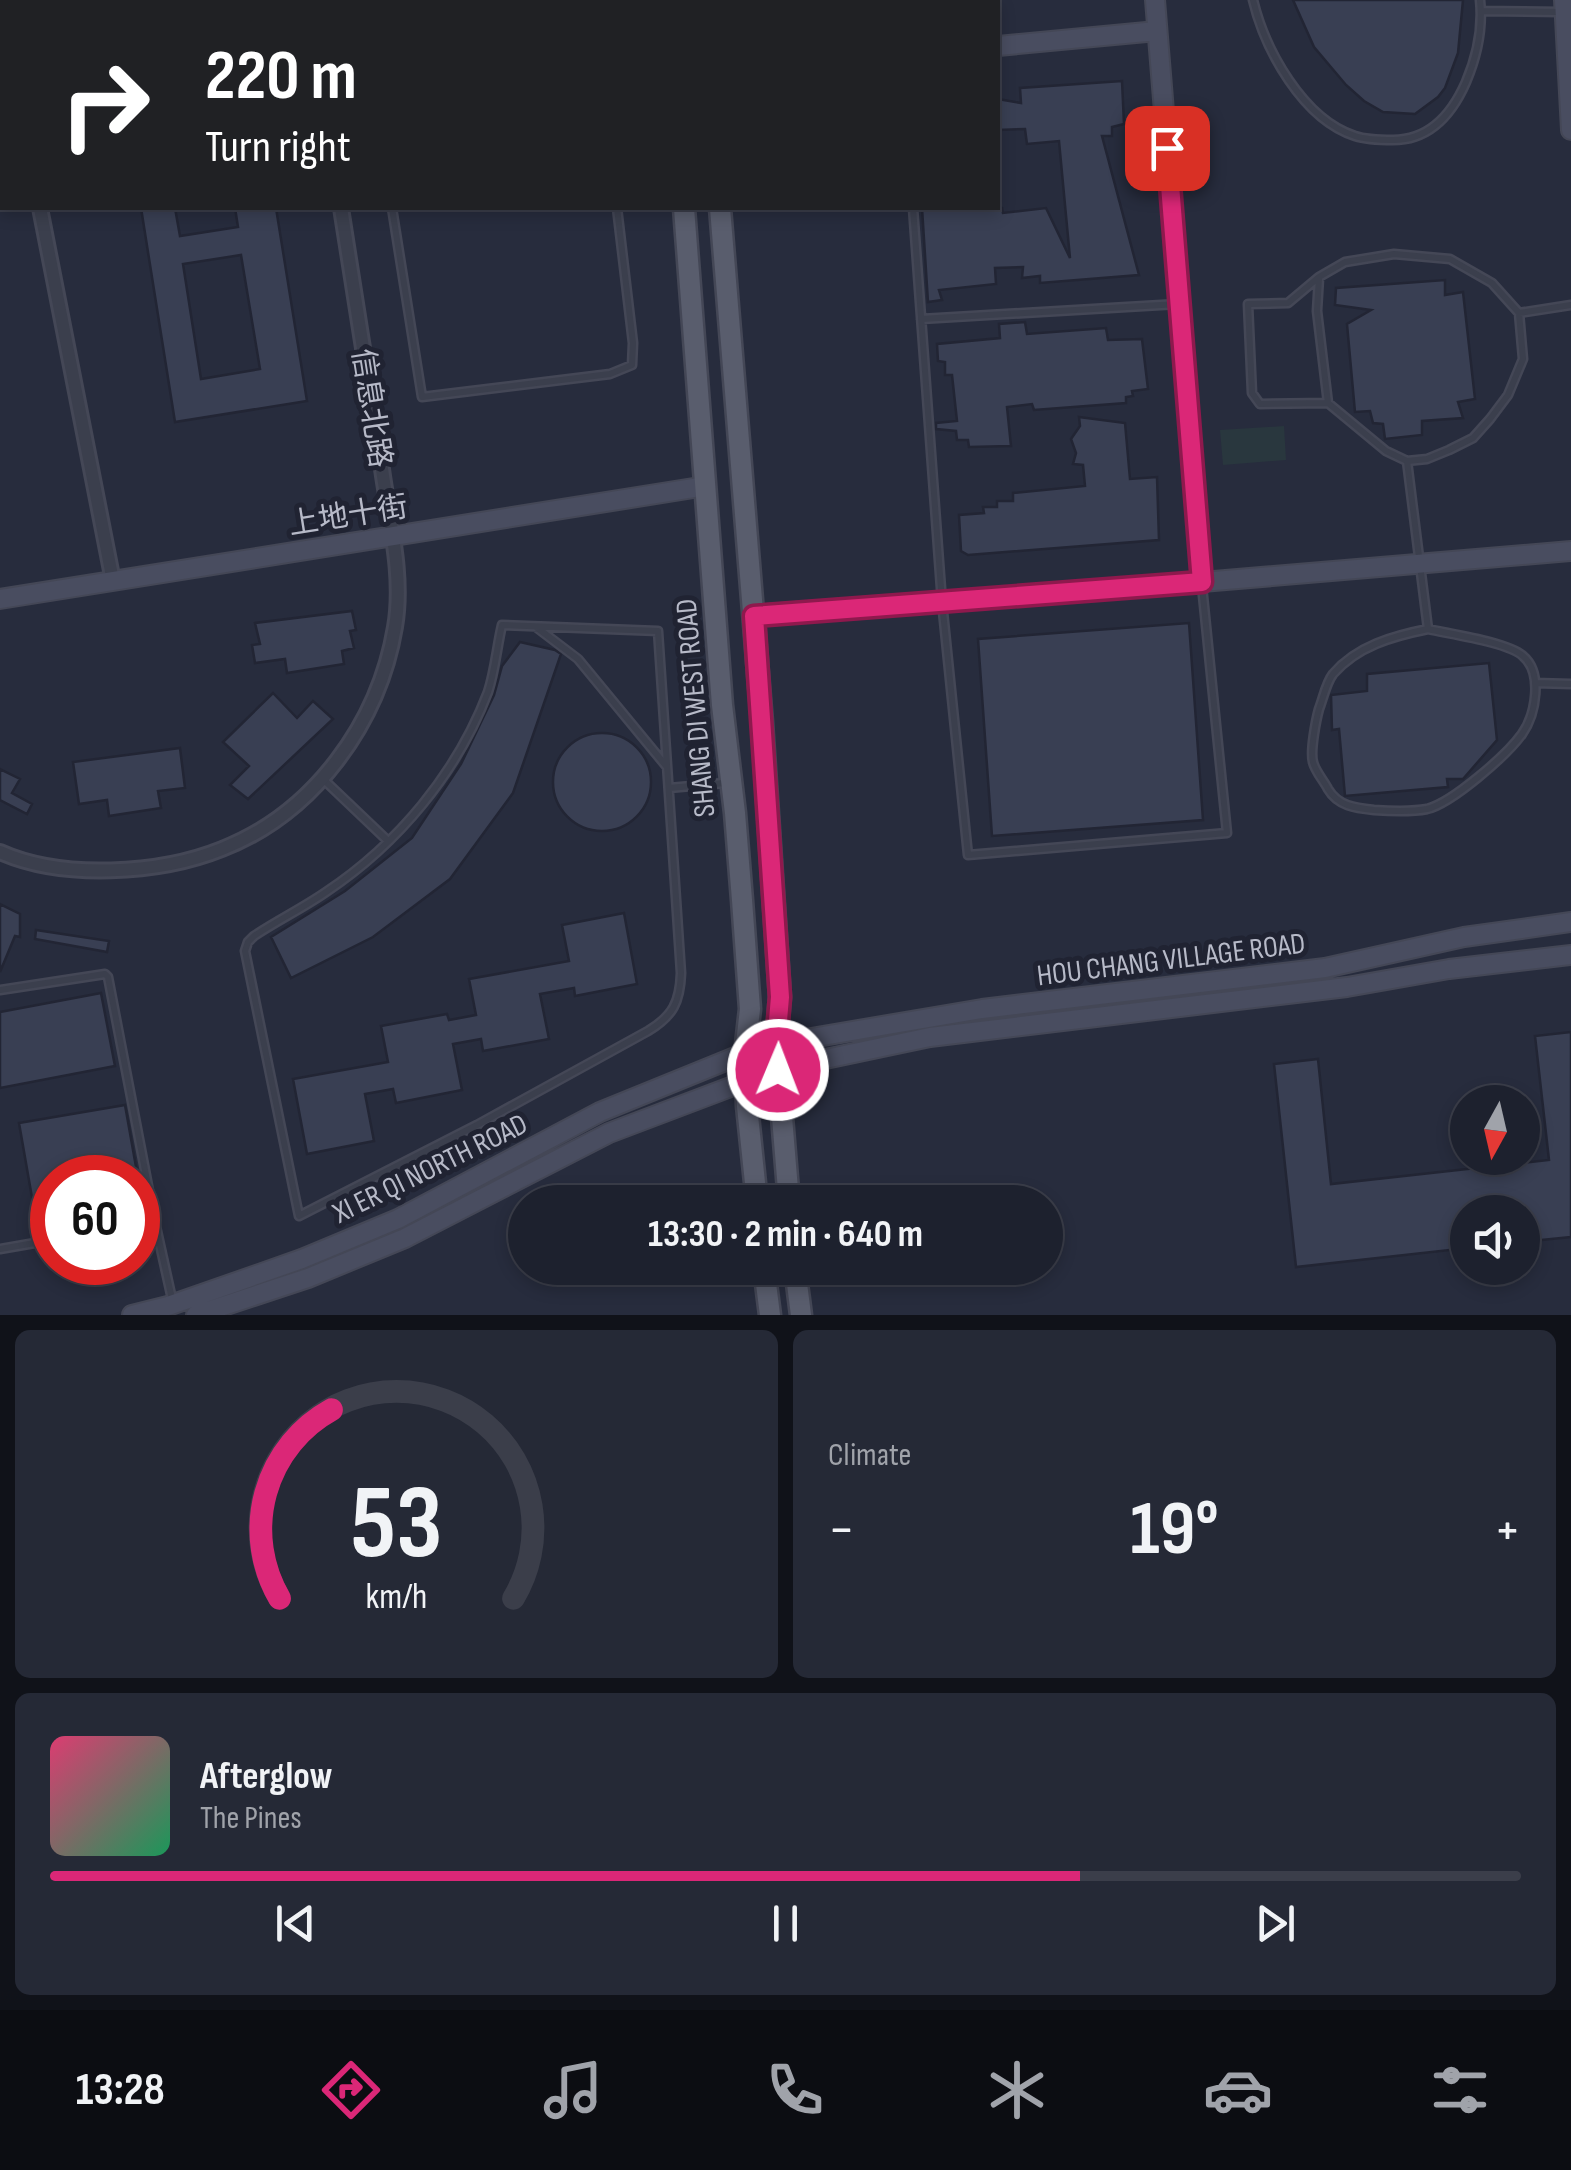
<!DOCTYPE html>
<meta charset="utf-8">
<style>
:root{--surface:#1d212e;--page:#252936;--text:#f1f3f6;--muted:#a0a3aa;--line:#3b3e4a;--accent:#db2777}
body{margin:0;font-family:"Sofia Sans Condensed","Noto Sans SC",sans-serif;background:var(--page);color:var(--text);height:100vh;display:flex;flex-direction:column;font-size:38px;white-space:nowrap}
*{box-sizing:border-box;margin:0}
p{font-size:32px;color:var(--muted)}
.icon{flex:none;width:55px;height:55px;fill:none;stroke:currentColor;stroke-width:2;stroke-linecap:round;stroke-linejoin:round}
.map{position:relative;height:1315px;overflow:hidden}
.panel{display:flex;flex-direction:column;gap:15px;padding:15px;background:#101219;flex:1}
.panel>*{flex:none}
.banner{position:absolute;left:0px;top:0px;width:1000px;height:210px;box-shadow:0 5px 15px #0003,0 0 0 2px var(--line);background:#202124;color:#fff;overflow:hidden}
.needle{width:65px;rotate:188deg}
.fabs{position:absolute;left:1450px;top:1085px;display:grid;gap:20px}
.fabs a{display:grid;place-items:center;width:90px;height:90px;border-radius:50%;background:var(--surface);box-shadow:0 5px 15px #0003,0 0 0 2px var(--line);font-size:50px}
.speed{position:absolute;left:30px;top:1155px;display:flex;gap:20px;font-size:50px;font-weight:700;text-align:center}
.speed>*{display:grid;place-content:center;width:130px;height:130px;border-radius:50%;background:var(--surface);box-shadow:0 5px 15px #0003,0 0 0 2px var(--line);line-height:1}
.speed .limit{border:15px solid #d22;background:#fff;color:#111}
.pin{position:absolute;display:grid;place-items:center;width:85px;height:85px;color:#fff;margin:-42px;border-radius:20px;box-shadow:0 5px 15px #0006}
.me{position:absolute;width:110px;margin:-55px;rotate:1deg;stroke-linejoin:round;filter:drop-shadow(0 0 8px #0008)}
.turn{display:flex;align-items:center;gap:35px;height:210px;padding:0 40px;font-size:45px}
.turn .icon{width:130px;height:130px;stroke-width:2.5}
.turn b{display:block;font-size:70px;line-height:85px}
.big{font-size:75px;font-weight:700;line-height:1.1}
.panel .widget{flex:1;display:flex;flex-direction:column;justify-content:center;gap:15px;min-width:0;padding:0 35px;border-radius:15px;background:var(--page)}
.panel .dial{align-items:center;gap:0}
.dial svg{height:260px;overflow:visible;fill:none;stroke:var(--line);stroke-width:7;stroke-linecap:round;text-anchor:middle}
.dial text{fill:var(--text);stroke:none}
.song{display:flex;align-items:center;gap:30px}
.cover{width:120px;height:120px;border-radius:15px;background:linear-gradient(135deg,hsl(340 70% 55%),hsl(150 70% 35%))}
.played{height:10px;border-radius:5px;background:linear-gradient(90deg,var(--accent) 70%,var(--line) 70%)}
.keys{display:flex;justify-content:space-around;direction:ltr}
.heat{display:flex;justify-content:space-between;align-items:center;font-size:55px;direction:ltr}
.panel .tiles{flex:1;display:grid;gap:15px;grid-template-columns:1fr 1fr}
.widget:last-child{grid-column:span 2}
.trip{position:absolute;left:508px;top:1185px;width:555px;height:100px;border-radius:50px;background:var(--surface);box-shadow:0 5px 15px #0003,0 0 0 2px var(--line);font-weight:700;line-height:100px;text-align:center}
.tab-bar{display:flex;height:160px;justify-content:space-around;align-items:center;background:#0c0d12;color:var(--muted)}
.tab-bar .icon{width:70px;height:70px}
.tab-bar .active{color:var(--accent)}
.tab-bar b{font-size:45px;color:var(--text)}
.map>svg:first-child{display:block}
.green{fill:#29373e}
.building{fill:#393f53;stroke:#222534;stroke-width:2.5;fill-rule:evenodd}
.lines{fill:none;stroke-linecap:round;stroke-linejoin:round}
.lane-casing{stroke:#444756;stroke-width:11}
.street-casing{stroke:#444756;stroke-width:18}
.secondary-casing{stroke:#444756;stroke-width:22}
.primary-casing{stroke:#444756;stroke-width:25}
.lane{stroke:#3b3f4d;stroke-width:6}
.street{stroke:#3b3f4d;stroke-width:12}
.secondary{stroke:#494d60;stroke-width:18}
.primary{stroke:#595d6d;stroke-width:20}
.route-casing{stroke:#8e194d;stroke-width:25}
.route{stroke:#db2777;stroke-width:18}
.labels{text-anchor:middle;stroke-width:10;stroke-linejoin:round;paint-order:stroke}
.street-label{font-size:30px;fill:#b7bac8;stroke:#202332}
</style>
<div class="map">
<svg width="1571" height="1315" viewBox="0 0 1571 1315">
<rect width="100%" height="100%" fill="#272c3d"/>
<path class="green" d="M1284,426L1286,460L1223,465L1220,430Z"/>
<path class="building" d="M1293,0H1463L1458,53L1445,88L1438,97L1415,114L1383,112L1364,101L1346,85L1314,47Z
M1122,81L1124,124L1112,127V136H1102L1139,275L1040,283V276L1022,278L1023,267L995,268L996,284L939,290L942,300L928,302L922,208H1002L1003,213L1046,208L1070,258L1059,141L1027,144L1025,129L998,130V99L1021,103L1020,88Z
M141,208H175L180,236L238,227L235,208H276L307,401L175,422ZM241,255L260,369L201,379L183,264Z
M1445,280V295L1463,292L1475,399L1458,402L1463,418L1422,421V435L1385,439L1383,424L1373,423L1370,411L1355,412L1347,324L1371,310L1335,305L1336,288Z
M1025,322L1027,334L1106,328L1108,340L1142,339L1148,389L1132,391L1133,396L1126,397V403L1034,410L1032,404L1007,407L1011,446L969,447L968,440H957L956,431L936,429V423L957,421L952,375H945V362L938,361L937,344L1000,338L999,324Z
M1079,417L1125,423L1130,479L1157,477L1159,540L968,555L961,551L959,515L984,513L983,507H997V501H1013V493L1085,486L1083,465L1073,464L1076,453L1071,439L1080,426Z
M352,611L356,630L350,631L354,648L342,651L344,664L287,673L285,659L255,663L252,645L260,644L255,623Z
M1189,623L1203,820L992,836L978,639Z
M520,642L555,650L561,654L513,793L450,879L373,937L291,978L271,937L345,891L412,838L461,764L494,695L502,666Z
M1489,663L1497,740L1463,779H1447L1448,787L1345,796L1339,729L1332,730L1331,695L1367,691V674Z
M273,693L297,718L313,701L333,719L248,799L230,785L249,766L223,742Z
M553 782a49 49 0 1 1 98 0a49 49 0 1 1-98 0Z
M180,748L185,788L158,791L161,808L109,816L107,800L79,804L73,762Z
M0,769L20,779L12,793L32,804L27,814L0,800Z
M0,904L20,914V937L15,936L0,972Z
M624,913L637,984L575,996L574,988L540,994L549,1039L483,1051L481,1039L453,1044L462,1090L396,1103L393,1089L365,1094L374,1141L307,1154L293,1079L388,1062L381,1026L447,1014L449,1020L476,1015L469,979L569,961L562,925Z
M36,930L109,941L107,952L35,939Z
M101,993L115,1066L0,1088V1012Z
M1571,1032V1237L1522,1242V1212H1468V1248L1296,1267L1274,1064L1318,1059L1331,1184L1549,1160L1535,1036Z
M125,1105L138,1178H52V1229L38,1232L19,1123Z
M624,1186L632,1202H590Z"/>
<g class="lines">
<g class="lane-casing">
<path id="lane" d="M365,0V2
M589,0L590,2
M1253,0C1265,50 1303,119 1355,136C1367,140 1381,140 1393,140C1430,140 1452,114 1466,82C1477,56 1483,28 1480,0
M1481,11L1560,12
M392,208L422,397L610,374L632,365L633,343L617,208
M913,208L942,602L968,855L1227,833L1202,586
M1394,254L1450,259L1492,283L1519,313L1523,359L1508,395L1490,419L1473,438L1449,450L1427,459L1407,461L1386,451L1328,403L1260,404L1252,393L1248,304L1288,303L1319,277L1345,262Z
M1319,278L1317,311L1328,403
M1519,313L1571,305
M921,319L1178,304
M1407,461L1428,629
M502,625L658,631L681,973C680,1002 673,1016 648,1031L477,1125L299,1216L245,951L248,942L254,936C278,920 303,908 326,892C398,844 457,773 488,692C495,671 497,646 502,625Z
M536,627L578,659L667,767
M1428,629C1449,634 1508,642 1523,656C1543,673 1536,714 1522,734C1507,755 1452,803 1427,809C1411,812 1390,811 1374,810C1355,808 1338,806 1328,789C1324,781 1315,771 1313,762C1310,751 1316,720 1319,709C1323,699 1326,683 1333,674C1357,646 1393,636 1428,629Z
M1535,683L1571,684
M323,779L388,841
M669,788L725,783
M0,990L105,974L108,977L155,1222L172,1299
M138,1225L155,1222
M0,1249L52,1240"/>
</g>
<g class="street-casing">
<path id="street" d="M309,0L310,2
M0,4L2,17
M40,208L113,581
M0,852C62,880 160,874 222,849C314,813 379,723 395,627C404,575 389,520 382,469C368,382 355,295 341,208"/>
</g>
<g class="secondary-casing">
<path id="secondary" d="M1155,0L1202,582
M1564,0L1571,130
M998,46L1157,31
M0,599L706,486
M753,615L1202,582L1571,551
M132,1315L168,1306L302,1259L398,1219L600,1112L745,1053L776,1044L982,1009L1325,968L1464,937L1571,922
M196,1315L308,1278L405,1238L609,1133L778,1069L930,1037L1347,987L1449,969L1571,955"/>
</g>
<g class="primary-casing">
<path id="primary" d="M659,0V2
M695,0V2
M684,208L722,705L735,813L742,900L750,1009L745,1053L747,1106L757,1202
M720,208L762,722L780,997L776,1044L789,1202
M764,1268L770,1315
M795,1268L801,1315"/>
</g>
<use href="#lane" class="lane"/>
<use href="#street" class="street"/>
<use href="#secondary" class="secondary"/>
<use href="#primary" class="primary"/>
</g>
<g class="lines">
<g class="route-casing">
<path id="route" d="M778,1070L776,1044L780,997L754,616L1202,582L1167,148"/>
</g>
<use href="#route" class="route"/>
</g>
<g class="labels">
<g class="street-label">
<text transform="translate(372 408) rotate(81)" y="10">信息北路</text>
<text transform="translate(348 515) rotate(-9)" y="10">上地十街</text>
<text transform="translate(695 708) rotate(-95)" y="10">SHANG DI WEST ROAD</text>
<text transform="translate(1171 959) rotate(-7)" y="10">HOU CHANG VILLAGE ROAD</text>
<text transform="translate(430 1168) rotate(-26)" y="10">XI ER QI NORTH ROAD</text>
</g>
</g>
</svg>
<div class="fabs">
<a><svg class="needle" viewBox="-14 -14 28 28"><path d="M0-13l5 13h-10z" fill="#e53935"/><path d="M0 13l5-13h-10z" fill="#a0a3aa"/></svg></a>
<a><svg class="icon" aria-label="sound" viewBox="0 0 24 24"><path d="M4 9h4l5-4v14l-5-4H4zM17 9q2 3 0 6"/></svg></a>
</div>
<div class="speed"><div class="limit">60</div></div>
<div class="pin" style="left:1167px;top:148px;background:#d93025"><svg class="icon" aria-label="arrive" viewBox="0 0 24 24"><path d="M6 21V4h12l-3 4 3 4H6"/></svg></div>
<svg class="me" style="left:778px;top:1070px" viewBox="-20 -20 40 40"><circle r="17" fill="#db2777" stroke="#fff" stroke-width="3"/><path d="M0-11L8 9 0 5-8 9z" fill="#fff"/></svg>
<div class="trip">13:30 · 2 min · 640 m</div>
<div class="banner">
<div class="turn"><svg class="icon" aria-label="right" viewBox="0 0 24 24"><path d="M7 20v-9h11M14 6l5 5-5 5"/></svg><div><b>220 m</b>Turn right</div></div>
</div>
</div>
<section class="panel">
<div class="tiles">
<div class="widget dial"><svg viewBox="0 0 100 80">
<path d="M14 69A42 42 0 1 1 86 69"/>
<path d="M14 69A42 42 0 0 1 30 11" stroke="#db2777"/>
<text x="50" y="56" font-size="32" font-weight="700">53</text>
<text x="50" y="72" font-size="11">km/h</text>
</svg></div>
<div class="widget"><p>Climate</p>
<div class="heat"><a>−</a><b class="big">19°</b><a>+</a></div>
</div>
<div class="widget">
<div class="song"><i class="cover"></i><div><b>Afterglow</b><p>The Pines</p></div></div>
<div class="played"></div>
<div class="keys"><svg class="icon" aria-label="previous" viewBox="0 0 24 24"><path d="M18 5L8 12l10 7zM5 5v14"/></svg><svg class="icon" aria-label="pause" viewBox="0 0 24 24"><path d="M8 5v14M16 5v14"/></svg><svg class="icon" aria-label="next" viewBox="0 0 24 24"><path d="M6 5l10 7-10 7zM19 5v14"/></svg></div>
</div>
</div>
</section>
<nav class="tab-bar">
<b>13:28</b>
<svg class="icon active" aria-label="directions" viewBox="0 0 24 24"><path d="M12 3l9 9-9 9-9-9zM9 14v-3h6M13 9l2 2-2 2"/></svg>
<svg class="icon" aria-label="music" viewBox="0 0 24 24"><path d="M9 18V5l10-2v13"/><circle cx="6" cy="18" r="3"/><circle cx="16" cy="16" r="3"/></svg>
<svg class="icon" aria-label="phone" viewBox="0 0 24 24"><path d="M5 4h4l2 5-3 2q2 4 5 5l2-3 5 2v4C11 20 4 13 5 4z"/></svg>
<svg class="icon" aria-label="climate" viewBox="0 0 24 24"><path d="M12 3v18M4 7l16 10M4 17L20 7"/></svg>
<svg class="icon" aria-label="car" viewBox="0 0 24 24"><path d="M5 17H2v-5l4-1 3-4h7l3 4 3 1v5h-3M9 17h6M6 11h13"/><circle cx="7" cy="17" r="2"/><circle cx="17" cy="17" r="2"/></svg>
<svg class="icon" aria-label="filters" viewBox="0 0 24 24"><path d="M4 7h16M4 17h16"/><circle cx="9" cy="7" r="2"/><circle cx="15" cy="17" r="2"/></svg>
</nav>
